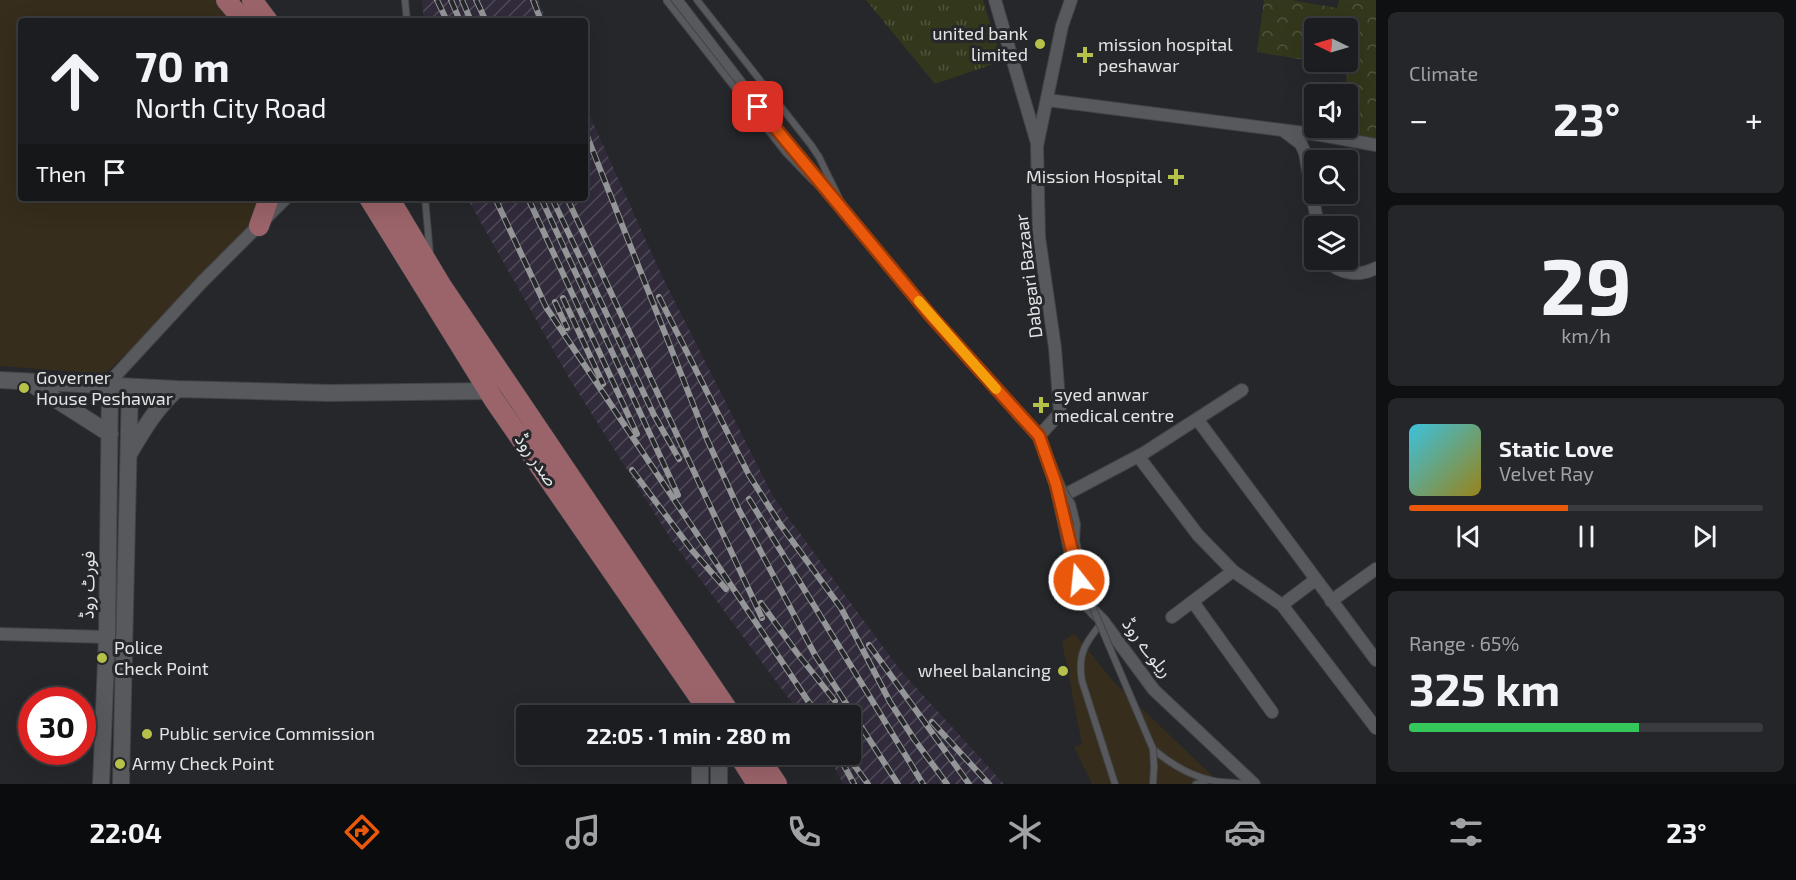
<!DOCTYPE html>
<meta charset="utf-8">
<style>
:root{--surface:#1c1d20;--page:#252629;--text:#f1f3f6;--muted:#a0a2a5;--line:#3a3b3e;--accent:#ea580c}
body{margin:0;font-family:"Exo 2","Noto Sans Arabic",sans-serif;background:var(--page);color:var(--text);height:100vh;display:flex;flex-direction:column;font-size:22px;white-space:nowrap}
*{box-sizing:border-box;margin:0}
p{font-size:20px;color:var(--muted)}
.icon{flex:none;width:33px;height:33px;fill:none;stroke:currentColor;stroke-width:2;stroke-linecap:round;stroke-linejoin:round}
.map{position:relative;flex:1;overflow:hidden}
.sheet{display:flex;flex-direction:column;gap:12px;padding:12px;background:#0f1012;width:420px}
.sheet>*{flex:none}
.hud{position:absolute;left:18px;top:18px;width:570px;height:183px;border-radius:6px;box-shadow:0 6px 24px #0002,0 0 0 2px var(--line);background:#1c1d20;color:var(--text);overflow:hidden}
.needle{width:39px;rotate:275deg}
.tools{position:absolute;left:1304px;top:18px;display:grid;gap:12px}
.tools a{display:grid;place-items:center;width:54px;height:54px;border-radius:6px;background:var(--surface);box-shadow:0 6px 24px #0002,0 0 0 2px var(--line);font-size:30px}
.speed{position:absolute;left:18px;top:687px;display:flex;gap:12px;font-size:30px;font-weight:700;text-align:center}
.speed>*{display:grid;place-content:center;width:78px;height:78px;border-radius:50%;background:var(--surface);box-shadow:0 6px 24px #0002,0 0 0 2px var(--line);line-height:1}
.speed .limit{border:9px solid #d22;background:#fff;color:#111}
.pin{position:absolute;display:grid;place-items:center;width:51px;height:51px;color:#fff;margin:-26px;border-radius:12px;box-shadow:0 3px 9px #0006}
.me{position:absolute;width:66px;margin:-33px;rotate:344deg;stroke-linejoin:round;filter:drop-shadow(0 0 4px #0008)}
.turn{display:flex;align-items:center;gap:21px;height:126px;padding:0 18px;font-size:27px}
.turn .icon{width:78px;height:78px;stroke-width:2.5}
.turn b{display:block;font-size:42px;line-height:51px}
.then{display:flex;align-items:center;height:57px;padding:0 18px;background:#0003;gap:12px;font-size:22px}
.big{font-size:45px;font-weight:700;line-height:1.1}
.sheet .widget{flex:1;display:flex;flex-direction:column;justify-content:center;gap:9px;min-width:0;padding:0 21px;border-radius:9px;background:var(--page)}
.sheet .dial{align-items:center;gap:0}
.dial b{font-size:78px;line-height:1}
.song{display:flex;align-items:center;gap:18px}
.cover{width:72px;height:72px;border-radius:9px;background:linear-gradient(135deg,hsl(190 70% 55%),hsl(50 70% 35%))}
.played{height:6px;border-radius:3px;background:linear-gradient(90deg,var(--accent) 45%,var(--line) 45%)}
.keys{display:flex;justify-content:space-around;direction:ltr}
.heat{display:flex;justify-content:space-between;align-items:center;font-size:33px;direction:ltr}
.charge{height:9px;border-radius:4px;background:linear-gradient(90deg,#34c759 65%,var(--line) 0)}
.trip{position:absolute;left:516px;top:705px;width:345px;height:60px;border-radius:6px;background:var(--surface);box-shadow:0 6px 24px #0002,0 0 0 2px var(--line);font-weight:700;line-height:60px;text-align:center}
.tab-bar{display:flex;height:96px;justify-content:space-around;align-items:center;background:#0b0c0d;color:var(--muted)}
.tab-bar .icon{width:42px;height:42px}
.tab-bar .on{color:var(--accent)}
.tab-bar b{font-size:27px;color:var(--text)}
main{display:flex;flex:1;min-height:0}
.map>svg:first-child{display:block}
.commercial{fill:#362d1c}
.industrial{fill:url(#industrial-furrows)}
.grass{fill:url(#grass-tufts)}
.park{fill:url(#park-crowns);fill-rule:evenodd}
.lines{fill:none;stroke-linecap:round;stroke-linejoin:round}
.lane-casing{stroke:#414346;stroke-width:8}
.street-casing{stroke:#414346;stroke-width:14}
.secondary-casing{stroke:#414346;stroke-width:18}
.primary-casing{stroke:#414346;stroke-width:21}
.lane{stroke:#58595d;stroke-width:6}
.street{stroke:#58595d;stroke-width:12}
.secondary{stroke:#58595d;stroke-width:16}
.primary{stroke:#9b646a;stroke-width:20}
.rail-casing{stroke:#939597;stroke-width:6}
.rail{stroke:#25272a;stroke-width:4;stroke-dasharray:11;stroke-linecap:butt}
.lane-bridge-casing{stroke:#414346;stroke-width:8;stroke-linecap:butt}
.lane-bridge{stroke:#58595d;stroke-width:6}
.route-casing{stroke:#983908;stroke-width:15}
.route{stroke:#ea580c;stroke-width:10}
.slow{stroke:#f59e0b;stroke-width:10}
.poi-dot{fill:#b6c149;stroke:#25272a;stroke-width:2}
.labels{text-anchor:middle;stroke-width:6;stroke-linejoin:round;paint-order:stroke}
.poi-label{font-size:18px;fill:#e3e4e6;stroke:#25272a;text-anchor:start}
.street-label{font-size:18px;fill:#e3e4e6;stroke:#25272a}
</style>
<main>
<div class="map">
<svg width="1376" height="784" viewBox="0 0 1376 784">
<defs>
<pattern id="industrial-furrows" width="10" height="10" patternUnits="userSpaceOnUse" patternTransform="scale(1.5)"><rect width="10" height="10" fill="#312b3b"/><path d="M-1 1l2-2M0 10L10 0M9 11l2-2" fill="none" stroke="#4f4a57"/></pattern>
<pattern id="grass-tufts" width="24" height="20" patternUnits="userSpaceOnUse" patternTransform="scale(1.5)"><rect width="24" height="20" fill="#33371b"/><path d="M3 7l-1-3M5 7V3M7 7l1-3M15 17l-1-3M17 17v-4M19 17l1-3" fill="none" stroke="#50543c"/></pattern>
<pattern id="park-crowns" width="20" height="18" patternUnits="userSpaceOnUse" patternTransform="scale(1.5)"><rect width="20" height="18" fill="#33371b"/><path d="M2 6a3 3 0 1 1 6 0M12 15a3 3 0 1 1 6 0" fill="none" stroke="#50543c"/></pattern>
</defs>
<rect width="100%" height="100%" fill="#25272a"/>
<path class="commercial" d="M0,0H226L244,21H21V198H269L259,226L105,374L0,366Z
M1074,633L1114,682L1221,784H1092L1074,747L1082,744L1062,642Z"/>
<path class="industrial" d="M422,0H538L547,21H424Z
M585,105L662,276L774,498L900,670L1004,784H843L828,755L850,754V716L801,715L672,541L569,378L467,198H585Z"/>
<path class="grass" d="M866,0H983L1002,61L935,84Z"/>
<path class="park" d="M1264,0H1291L1337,8L1339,0H1376V141L1347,136L1341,128H1347V94H1344L1348,67L1257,52ZM1314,28H1347V62H1314Z"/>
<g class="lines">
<g class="lane-casing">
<path id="lane" d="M405,0L407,21
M697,0L811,145L819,157L842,204
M425,198L430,254
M1103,621C1086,642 1077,653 1082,681L1115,784
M1153,749C1168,762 1189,775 1210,780C1221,783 1232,782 1243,784
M1196,784L1209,780"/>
</g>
<g class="street-casing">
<path id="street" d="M676,0L758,107L831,196
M995,0L1037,143
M1047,100L1321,135L1376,145
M1285,132L1301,144L1305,153L1318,226
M1326,260C1340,274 1358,277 1376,268
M106,386L202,282L286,198
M1018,414L1039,436L1056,485L1070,550L1088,606L1103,621L1154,690L1254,784
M1197,419L1376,660
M1039,436L1060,413L1055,348L1039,237L1037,146L1062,26L1071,0
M1138,456L1198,535L1233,571L1282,605L1376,728
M1059,498L1144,453L1242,390
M1331,601L1376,569
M1193,602L1272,712
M1282,605L1315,580
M1172,617L1233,571
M0,634L107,637"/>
</g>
<g class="secondary-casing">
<path id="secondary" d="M0,380L177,389L329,393L489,391
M30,383L110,434
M129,454C143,430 156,408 177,389
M101,784L107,637L110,386
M121,784L130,387
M700,784V754
M719,784V754"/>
</g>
<g class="primary-casing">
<path id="primary" d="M226,0L244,21
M252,0L268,21
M369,198L494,400L712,716
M389,198L441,285L732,716
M259,226L269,198
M738,754L757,784
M757,754L777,784"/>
</g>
<use href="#lane" class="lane"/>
<use href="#street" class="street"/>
<use href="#secondary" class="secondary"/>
<use href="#primary" class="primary"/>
<g class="rail-casing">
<path id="rail" d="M437,0L447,21
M451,0L460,21
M462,0L471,21
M476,0L486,21
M533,0L541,21
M585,131L706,437L739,510L815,655L898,784
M495,198L546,307L818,716
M528,198L637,434
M541,198L678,495
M552,198L654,415L679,459
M567,198L762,618
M659,297L749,475L780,524L841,608L890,702L914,739L947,784
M563,298L603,384
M555,302L567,328
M632,470L691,549L726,589
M749,499L923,784
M761,603L797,653L835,701
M869,645L969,784
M932,722L989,784
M846,754L868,784
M841,760L854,784"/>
</g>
<use href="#rail" class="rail"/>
<g class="lane-bridge-casing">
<path id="lane-bridge" d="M666,0L786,153L812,180L842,205L1048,453L1065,493L1072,504L1077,524L1076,541L1089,599L1153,749L1154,767L1153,784"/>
</g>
<use href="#lane-bridge" class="lane-bridge"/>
</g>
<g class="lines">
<g class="route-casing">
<path id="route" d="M758,107L930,315L1039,436L1056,484L1079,580"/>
</g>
<use href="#route" class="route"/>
<path class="slow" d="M919,301L996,389"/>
</g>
<g class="poi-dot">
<circle cx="1040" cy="44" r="6"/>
<path d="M1082 46h6v6h6v6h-6v6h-6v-6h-6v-6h6z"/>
<path d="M1173 168h6v6h6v6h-6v6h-6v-6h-6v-6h6z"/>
<circle cx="24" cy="388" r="6"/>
<path d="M1038 396h6v6h6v6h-6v6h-6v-6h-6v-6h6z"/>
<circle cx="102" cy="658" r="6"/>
<circle cx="1063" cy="671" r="6"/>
<circle cx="147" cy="734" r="6"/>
<circle cx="120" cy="764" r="6"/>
</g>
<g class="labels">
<g class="poi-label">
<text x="1028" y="40" text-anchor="end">united bank<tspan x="1028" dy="21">limited</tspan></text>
<text x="1098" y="51">mission hospital<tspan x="1098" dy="21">peshawar</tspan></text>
<text x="1162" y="183" text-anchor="end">Mission Hospital</text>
<text x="36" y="384">Governer<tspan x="36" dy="21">House Peshawar</tspan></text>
<text x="1054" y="401">syed anwar<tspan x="1054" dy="21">medical centre</tspan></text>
<text x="114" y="654">Police<tspan x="114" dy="21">Check Point</tspan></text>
<text x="1051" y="677" text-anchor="end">wheel balancing</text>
<text x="159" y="740">Public service Commission</text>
<text x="132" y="770">Army Check Point</text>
</g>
<g class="street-label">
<text transform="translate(1029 276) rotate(-97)" y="6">Dabgari Bazaar</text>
<text transform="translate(536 460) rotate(55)" y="6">صدر روڈ</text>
<text transform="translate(88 585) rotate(-89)" y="6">فورٹ روڈ</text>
<text transform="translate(1147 648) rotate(53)" y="6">ریلوے روڈ</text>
</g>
</g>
</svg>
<div class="tools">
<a><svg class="needle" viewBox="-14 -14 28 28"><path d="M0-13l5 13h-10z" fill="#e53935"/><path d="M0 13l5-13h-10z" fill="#a0a2a5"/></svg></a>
<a><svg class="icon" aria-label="sound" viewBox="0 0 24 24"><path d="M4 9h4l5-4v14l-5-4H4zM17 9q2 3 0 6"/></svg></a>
<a><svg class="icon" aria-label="search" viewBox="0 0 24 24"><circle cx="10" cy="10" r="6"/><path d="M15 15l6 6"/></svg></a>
<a><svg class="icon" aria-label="layers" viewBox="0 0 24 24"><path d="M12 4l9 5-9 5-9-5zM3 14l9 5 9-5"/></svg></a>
</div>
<div class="speed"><div class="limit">30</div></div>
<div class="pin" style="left:758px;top:107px;background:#d93025"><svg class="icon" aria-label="arrive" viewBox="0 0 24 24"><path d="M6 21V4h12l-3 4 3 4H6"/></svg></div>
<svg class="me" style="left:1079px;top:580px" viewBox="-20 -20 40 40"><circle r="17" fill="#ea580c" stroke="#fff" stroke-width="3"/><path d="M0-11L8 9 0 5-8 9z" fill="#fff"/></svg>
<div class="trip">22:05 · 1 min · 280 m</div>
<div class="hud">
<div class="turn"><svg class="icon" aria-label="ahead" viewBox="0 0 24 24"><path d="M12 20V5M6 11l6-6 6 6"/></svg><div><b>70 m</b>North City Road</div></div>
<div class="then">Then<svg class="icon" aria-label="arrive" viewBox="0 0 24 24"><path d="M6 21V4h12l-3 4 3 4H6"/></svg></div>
</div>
</div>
<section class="sheet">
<div class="widget"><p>Climate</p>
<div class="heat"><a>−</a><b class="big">23°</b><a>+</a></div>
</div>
<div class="widget dial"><b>29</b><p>km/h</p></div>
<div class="widget">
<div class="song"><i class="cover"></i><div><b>Static Love</b><p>Velvet Ray</p></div></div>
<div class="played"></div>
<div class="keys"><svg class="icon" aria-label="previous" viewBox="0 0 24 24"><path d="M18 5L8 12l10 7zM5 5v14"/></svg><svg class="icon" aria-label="pause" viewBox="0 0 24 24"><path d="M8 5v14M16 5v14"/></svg><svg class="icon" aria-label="next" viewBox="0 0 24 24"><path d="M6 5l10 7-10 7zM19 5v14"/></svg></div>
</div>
<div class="widget"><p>Range · 65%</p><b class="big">325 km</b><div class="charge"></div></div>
</section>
</main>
<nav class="tab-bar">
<b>22:04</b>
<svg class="icon on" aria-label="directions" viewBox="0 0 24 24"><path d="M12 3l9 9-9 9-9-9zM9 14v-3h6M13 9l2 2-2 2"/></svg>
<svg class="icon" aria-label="music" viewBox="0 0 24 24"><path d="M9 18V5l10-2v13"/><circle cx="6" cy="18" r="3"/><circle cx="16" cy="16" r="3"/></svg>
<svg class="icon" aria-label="phone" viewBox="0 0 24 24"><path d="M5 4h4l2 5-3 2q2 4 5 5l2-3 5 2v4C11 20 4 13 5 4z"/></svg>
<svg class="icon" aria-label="climate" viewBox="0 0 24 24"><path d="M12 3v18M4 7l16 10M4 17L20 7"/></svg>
<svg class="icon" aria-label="car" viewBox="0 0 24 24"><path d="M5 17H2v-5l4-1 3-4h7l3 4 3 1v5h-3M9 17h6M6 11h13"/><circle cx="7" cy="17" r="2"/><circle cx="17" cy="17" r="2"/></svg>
<svg class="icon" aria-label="filters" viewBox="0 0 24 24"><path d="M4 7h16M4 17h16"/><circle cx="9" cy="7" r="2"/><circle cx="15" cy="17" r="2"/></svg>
<b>23°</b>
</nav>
